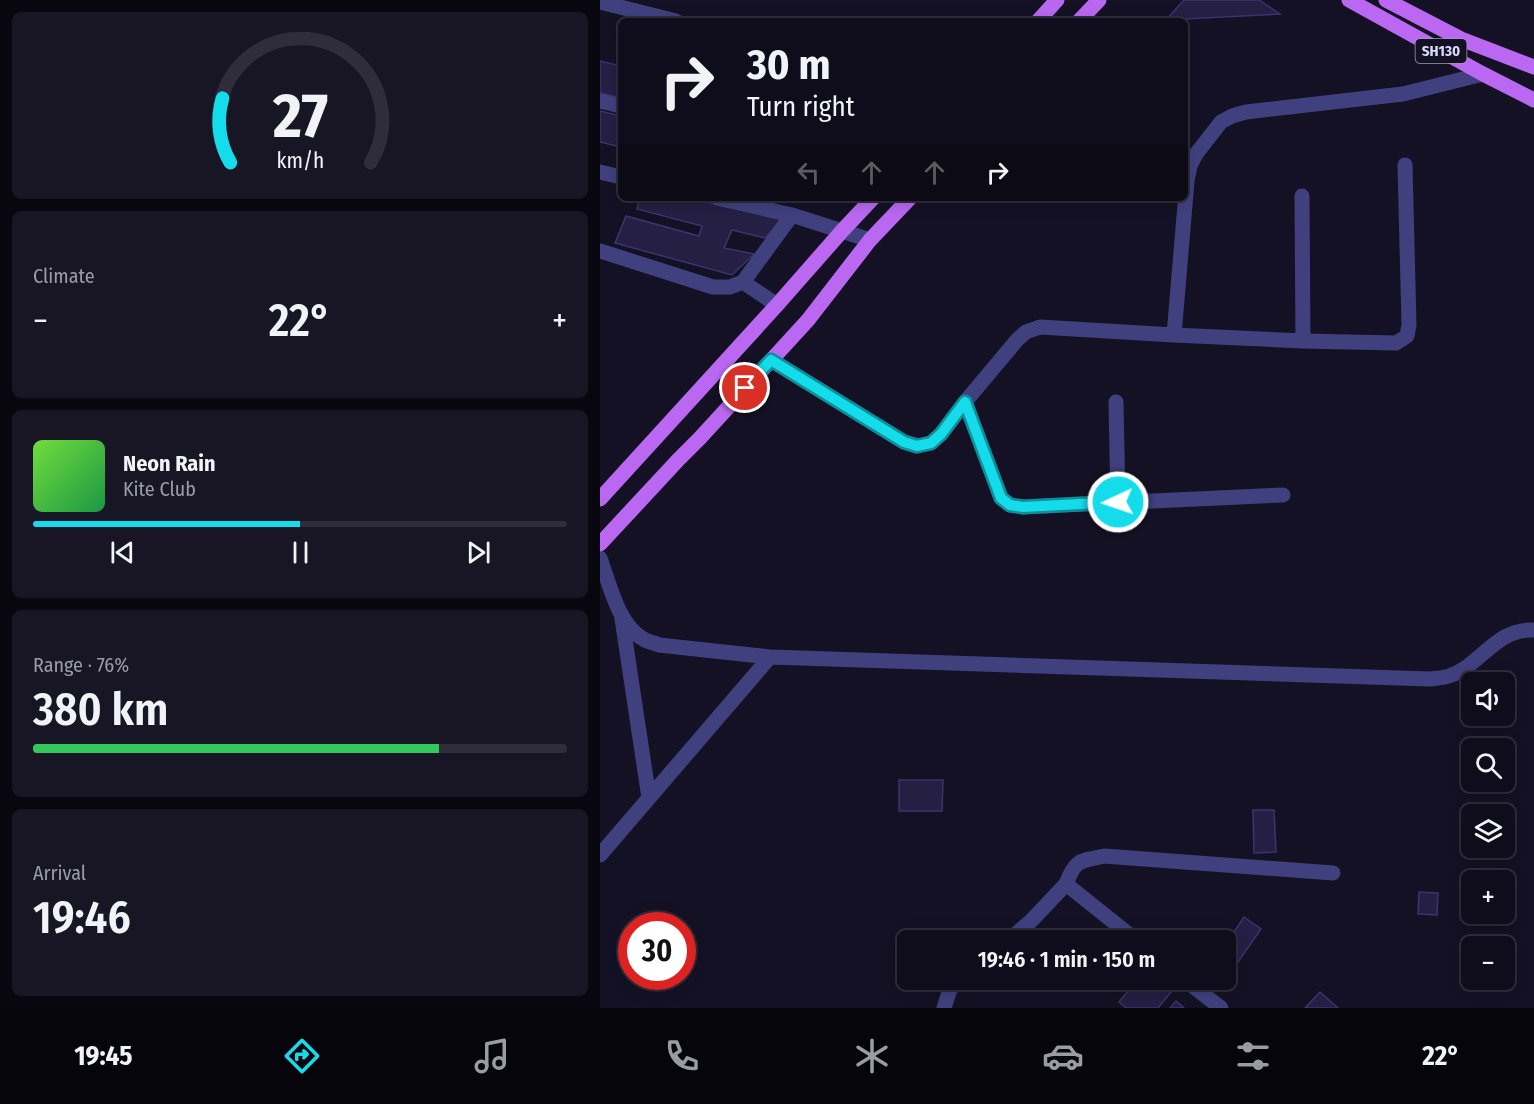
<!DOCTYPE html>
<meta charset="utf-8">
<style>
:root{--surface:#0f0d1b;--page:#181624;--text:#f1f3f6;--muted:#9b9ca3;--line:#2f2d3a;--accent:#14dceb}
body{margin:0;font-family:"Fira Sans Condensed",sans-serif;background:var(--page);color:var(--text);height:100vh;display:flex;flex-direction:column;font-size:22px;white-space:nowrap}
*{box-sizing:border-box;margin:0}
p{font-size:20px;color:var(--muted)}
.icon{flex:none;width:33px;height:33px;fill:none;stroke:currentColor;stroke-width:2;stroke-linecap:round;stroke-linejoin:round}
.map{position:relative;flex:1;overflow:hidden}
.side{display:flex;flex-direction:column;gap:12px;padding:12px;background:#08070f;width:600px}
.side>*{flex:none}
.banner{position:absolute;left:18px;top:18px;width:570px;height:183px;border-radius:9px;box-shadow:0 3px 15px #0003,0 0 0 2px var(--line);background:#0f0d1b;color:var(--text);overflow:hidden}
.controls{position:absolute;left:861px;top:672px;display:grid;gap:12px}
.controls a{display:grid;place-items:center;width:54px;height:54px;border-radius:9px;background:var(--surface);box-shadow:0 3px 15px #0003,0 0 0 2px var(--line);font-size:30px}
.speed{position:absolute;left:18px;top:912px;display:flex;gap:12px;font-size:30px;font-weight:700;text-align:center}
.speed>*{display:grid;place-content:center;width:78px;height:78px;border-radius:50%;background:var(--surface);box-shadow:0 3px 15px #0003,0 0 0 2px var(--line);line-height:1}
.speed .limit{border:9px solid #d22;background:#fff;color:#111}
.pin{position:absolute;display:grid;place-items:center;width:51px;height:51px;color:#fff;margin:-26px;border:3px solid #fff;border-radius:50%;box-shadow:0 2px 6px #0007}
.me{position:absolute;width:66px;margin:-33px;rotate:267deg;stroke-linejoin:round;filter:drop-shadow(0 0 4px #0008)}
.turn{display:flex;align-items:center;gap:21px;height:126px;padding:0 30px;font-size:27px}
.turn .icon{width:78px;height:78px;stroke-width:2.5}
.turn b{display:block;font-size:42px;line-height:51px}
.lanes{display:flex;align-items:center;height:57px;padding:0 30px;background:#0003;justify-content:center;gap:30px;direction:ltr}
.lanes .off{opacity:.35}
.big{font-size:45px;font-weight:600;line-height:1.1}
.side .tile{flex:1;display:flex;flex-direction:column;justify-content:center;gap:9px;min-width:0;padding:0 21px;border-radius:9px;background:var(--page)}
.side .dial{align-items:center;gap:0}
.dial svg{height:156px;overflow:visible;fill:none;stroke:var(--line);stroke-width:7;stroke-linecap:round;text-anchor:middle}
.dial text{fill:var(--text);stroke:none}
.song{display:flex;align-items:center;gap:18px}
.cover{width:72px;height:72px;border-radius:9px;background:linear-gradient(135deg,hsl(100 70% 55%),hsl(140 70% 35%))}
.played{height:6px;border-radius:3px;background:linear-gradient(90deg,var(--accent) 50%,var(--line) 50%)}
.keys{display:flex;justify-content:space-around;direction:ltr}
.heat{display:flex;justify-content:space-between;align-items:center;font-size:33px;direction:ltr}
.charge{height:9px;border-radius:4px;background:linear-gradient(90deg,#34c759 76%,var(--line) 0)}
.trip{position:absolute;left:297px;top:930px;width:339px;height:60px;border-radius:9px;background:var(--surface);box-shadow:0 3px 15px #0003,0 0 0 2px var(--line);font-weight:600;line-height:60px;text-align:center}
.menu{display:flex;height:96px;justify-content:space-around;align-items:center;background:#06050b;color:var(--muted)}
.menu .icon{width:42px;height:42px}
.menu .on{color:var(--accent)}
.menu b{font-size:27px;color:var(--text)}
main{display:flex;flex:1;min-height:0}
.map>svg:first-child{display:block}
.building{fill:#251f44;stroke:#3d336e;stroke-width:1.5}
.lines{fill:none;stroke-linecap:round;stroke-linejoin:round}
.minor{stroke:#40407f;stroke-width:15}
.major{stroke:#ba68f2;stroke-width:15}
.route-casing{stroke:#0d8f99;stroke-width:15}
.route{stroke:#14dceb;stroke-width:10}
.labels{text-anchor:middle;stroke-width:6;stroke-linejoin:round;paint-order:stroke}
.shield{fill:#141124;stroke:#9f9cbb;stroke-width:1.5}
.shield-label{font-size:15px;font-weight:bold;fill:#dbd8fc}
</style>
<main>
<section class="side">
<div class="tile dial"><svg viewBox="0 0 100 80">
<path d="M14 69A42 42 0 1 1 86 69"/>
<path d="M14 69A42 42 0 0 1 10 36" stroke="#14dceb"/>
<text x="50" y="56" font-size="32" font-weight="700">27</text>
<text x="50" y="72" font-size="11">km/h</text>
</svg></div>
<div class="tile"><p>Climate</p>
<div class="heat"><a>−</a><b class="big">22°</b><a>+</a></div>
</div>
<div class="tile">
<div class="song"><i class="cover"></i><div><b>Neon Rain</b><p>Kite Club</p></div></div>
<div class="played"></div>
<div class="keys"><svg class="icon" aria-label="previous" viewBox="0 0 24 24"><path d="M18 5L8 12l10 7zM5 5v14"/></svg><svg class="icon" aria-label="pause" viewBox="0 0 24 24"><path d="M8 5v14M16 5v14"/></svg><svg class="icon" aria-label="next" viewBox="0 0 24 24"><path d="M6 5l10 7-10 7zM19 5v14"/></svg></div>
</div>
<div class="tile"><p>Range · 76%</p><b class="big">380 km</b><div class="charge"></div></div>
<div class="tile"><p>Arrival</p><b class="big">19:46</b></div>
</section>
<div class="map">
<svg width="934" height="1008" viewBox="0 0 934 1008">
<rect width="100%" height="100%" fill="#141124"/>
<path class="building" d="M584,0H659L680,14L566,20Z
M0,61L21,66V98L0,93Z
M0,111L21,116V147L0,142Z
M40,198H89L182,219L165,238L132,230L124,248L154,254L132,275L15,243L26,216L99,236L102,226L37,209Z
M299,780H343L342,811H299Z
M653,810H674L676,852L654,853Z
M819,892L838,893L837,915L818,914Z
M644,917L661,929L636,965L626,958V944Z
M537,980H556L571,992L558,1008H526L519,1002Z
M720,992L738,1008H705Z
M576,1001L584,1008H570Z"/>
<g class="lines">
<path class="minor" d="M0,2L76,21
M0,101L21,106
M0,172L21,177
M702,196L703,341
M117,198L192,215L270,240
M0,251L113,287H130L143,282L192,215
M143,282L177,305
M574,335L587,181L590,166L596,154L621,122L632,116L646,112L803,94L883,74
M171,360L304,442L317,446L331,443L341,434L365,402L417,340L426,332L440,327L574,335L703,341L796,343L807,336L809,325L805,165
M365,402L401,498L410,505L423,507L683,495
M516,402L518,502
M0,558C10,585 18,626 45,640C49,642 55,643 59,645L170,657L830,679C836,678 843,678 849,676C881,666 895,628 934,630
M22,619L49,798
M0,855L170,657
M409,940L432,920L466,884
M536,940L466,884C475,860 479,861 504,856L733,873
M585,980L621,1008
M344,1008L350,989L361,980"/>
<path class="major" d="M749,0L883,74L934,100
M786,0L861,39L934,67
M438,21L457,0
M479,21L499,0
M0,499L177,305L242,231L273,198
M0,544L78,460L100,438L208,320L270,240L310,198"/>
</g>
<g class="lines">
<g class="route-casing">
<path id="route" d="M145,388L171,360L304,442L317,446L331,443L341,434L365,402L401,498L410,505L423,507L518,502"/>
</g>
<use href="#route" class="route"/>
</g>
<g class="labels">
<rect class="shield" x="815.5" y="39" width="51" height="24" rx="4.5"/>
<g class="shield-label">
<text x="841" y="56">SH130</text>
</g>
</g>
</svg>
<div class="controls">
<a><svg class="icon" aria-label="sound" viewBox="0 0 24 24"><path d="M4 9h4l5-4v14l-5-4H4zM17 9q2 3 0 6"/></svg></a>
<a><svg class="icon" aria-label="search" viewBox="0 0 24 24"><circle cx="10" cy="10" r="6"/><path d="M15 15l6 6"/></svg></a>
<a><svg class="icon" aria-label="layers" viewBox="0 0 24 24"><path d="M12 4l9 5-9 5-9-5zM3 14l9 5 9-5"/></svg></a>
<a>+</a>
<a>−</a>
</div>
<div class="speed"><div class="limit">30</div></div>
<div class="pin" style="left:145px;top:388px;background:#d93025"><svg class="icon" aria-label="arrive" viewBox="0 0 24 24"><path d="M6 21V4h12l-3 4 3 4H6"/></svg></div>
<svg class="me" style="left:518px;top:502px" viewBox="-20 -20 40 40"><circle r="17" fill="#14dceb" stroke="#fff" stroke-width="3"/><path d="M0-11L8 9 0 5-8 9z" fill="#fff"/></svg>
<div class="trip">19:46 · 1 min · 150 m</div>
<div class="banner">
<div class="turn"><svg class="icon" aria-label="right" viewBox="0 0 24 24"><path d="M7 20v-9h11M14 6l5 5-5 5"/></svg><div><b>30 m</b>Turn right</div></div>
<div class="lanes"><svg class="icon off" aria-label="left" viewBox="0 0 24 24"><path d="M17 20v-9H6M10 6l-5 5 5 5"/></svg><svg class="icon off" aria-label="ahead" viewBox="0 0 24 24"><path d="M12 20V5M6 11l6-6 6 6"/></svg><svg class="icon off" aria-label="ahead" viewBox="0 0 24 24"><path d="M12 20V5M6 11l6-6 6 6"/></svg><svg class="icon" aria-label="right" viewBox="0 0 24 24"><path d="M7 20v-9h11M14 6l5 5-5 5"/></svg></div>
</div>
</div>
</main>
<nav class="menu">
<b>19:45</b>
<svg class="icon on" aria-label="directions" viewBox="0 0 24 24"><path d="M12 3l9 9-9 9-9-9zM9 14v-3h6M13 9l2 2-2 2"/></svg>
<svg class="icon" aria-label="music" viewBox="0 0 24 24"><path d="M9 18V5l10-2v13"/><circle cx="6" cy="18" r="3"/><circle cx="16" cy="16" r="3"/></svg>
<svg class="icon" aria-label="phone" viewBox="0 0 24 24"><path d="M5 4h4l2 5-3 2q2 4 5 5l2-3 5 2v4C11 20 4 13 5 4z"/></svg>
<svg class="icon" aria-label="climate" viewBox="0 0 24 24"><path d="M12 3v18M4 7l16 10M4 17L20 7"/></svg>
<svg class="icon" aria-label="car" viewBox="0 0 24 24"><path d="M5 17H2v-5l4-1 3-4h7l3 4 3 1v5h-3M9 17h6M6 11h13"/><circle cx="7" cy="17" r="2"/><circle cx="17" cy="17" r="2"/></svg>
<svg class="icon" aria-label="filters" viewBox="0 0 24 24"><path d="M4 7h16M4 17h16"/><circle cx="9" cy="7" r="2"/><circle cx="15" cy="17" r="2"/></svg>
<b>22°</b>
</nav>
